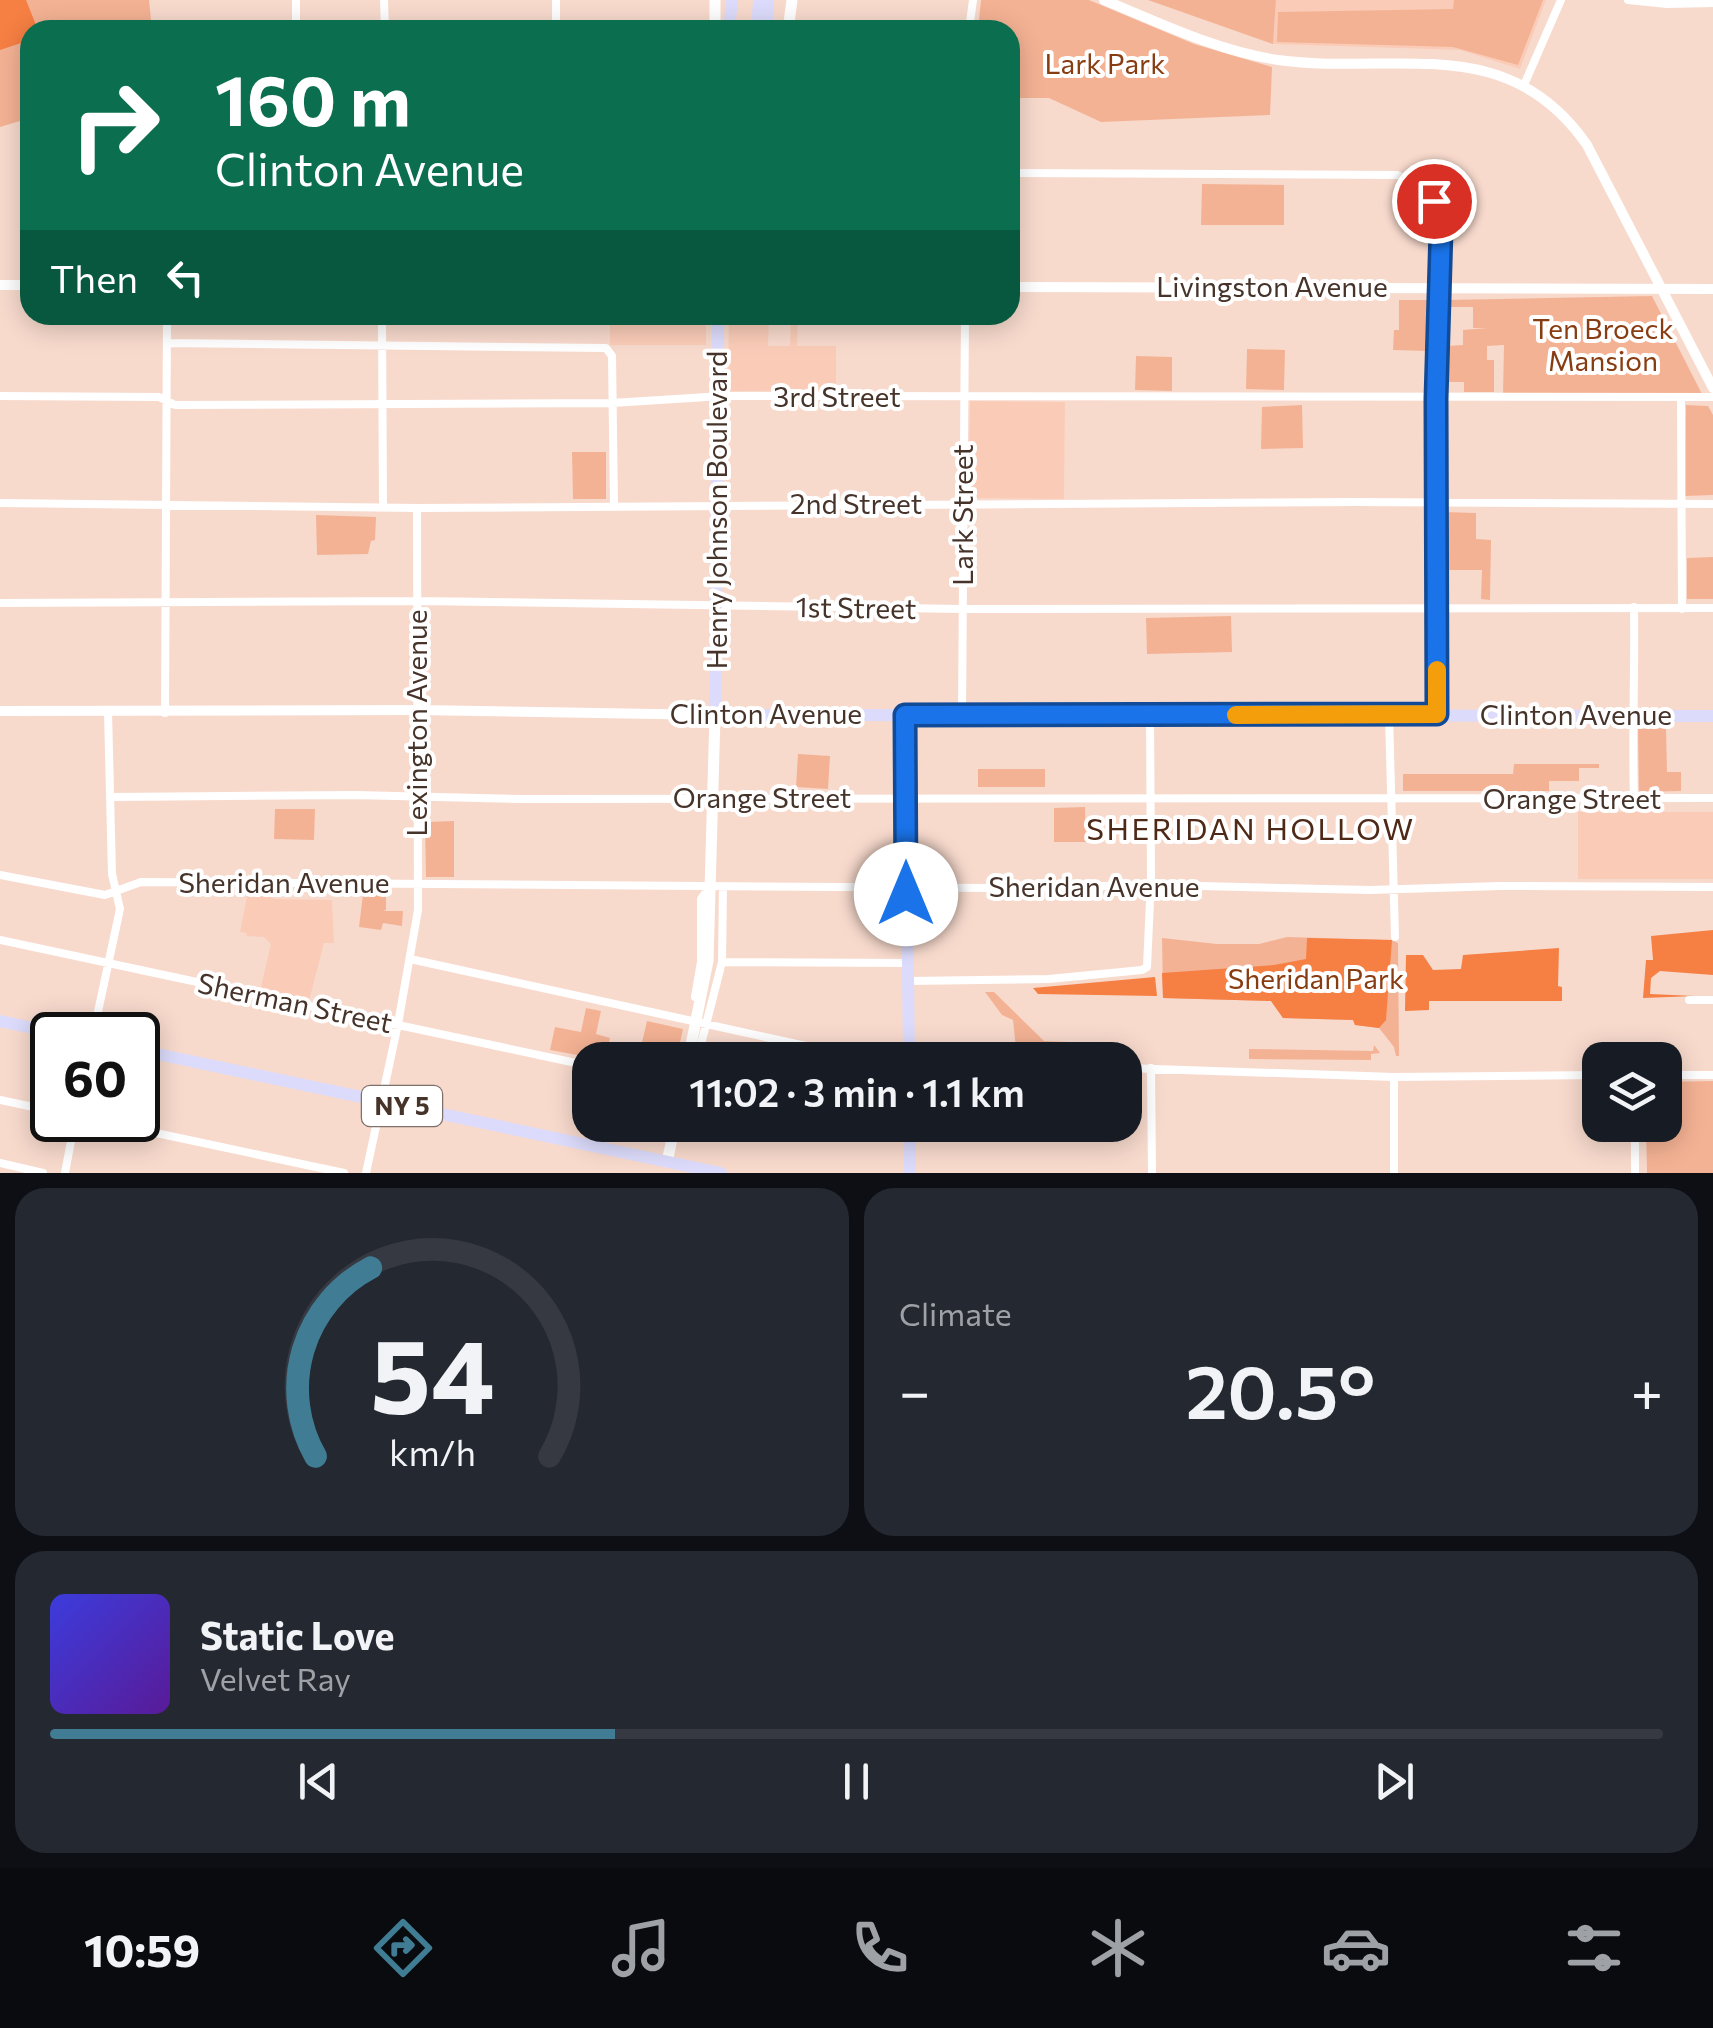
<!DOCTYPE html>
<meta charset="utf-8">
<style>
:root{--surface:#171b24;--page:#242831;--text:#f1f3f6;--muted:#9ea1a6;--line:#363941;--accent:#407d94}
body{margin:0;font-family:Commissioner,sans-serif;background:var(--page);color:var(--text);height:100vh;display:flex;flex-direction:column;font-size:38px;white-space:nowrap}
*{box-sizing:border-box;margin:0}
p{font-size:32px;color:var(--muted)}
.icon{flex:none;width:55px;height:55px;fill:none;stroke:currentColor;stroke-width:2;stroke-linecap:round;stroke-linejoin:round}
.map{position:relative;height:1173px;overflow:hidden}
.side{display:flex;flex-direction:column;gap:15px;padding:15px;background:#0d0f14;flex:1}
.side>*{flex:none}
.top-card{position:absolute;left:20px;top:20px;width:1000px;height:305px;border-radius:30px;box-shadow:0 5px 25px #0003;background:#0b6e4f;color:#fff;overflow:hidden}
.fabs{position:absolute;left:1582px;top:1042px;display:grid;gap:20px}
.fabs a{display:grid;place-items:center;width:100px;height:100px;border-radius:20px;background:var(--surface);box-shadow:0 5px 25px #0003;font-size:50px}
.speed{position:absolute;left:30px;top:1012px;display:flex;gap:20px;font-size:50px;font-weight:700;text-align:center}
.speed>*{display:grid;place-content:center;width:130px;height:130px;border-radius:50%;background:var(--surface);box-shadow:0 5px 25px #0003;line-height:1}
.speed .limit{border:5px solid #111;border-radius:15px;background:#fff;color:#111}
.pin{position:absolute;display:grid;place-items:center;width:85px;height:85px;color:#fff;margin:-42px;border:5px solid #fff;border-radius:50%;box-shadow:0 2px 10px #0007}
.me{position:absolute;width:110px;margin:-55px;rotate:0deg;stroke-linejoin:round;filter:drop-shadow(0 0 8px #0008)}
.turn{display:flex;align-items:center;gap:35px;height:210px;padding:0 30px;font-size:45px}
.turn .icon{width:130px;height:130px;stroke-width:2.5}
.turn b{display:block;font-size:70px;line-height:85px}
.then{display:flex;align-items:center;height:95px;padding:0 30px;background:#0003;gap:20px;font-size:38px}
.big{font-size:75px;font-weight:600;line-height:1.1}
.side .card{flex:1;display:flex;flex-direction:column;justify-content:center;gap:15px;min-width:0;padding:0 35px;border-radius:30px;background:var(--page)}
.side .dial{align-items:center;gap:0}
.dial svg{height:260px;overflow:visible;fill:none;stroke:var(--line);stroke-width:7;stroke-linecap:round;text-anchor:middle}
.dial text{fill:var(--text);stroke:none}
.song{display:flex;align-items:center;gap:30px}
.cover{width:120px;height:120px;border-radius:15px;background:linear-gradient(135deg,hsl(240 70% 55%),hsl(270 70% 35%))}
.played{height:10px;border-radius:5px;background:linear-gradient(90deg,var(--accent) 35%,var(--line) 35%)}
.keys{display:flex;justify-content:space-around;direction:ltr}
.heat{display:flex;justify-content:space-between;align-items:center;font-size:55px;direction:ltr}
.side .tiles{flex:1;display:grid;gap:15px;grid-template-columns:1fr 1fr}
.card:last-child{grid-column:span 2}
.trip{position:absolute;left:572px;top:1042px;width:570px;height:100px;border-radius:30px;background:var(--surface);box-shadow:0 5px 25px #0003;font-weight:600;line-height:100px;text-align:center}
.menu{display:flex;height:160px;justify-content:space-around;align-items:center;background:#090b0e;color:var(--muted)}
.menu .icon{width:70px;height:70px}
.menu .selected{color:var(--accent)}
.menu b{font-size:45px;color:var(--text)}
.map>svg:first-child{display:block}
.built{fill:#faccb8}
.green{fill:#f4b294}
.forest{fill:#f67f43}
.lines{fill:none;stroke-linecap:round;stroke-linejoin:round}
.minor{stroke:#fff;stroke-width:8}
.tertiary{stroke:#fff;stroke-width:10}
.secondary{stroke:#fff;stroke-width:11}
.primary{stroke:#dcdbfb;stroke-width:12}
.route-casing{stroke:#114b97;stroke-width:25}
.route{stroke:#1a73e8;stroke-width:18}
.slow{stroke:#f59e0b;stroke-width:18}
.labels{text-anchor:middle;stroke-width:8;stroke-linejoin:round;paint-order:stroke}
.shield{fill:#fff;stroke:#7e706a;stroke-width:2.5}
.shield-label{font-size:25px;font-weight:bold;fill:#46332a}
.park-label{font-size:28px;fill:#883c11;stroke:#fff}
.street-label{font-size:28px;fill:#46332a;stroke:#fff}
.neighbourhood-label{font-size:30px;letter-spacing:2.5px;fill:#4e2917;stroke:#fff}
</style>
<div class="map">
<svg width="1713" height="1173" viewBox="0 0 1713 1173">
<rect width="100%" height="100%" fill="#f8dacd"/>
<path class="built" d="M1276,0H1546L1520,69L1460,50L1273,44Z
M610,315H706V345H610Z
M729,315H769L768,346H790L791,315H798L797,346H836V390L728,391Z
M970,401L1065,402L1064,499L968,498Z
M1578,812H1713V879H1578Z
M248,891L268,893L274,899L332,900L334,943H324L309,1001L260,991L271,944L264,937L246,936L247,933L240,932Z"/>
<path class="green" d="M0,0H149L152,30H30V118L0,127Z
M981,0H1089L1194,44L1272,67L1270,115L1101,122L1049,98H1010V30H978Z
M1148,0H1276L1273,44Z
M1454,0H1543L1518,65L1453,47L1277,42L1278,12L1453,9Z
M1202,184L1284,185V225H1201Z
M1652,296L1702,394H1503L1504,345L1487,346V360H1494V392H1464V382H1447V346L1463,345V330L1487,328H1473V307H1445V300Z
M1399,300H1429V351L1393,350L1394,330H1399Z
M1247,349L1285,350L1284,390L1246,389Z
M1136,356L1172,357V391L1135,390Z
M1302,405L1303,448L1261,449L1262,407Z
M1686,405L1708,406L1713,415V495L1685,496Z
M606,452V499H573L572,452Z
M1444,512L1476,513V539L1491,540L1490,600L1481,599L1482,570H1443Z
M316,515L376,517L375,540L371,541L368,554L317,555Z
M1713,557V599H1687V558Z
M1231,616L1232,652L1147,654L1146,618Z
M1666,728L1667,772H1681V791L1639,792L1638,729Z
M798,754L830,756L828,789L796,787Z
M1514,764H1599V768H1579V781H1549V791H1403V774H1513Z
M978,769H1045V787H978Z
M1085,807L1086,842H1054V808Z
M275,809H315L314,840L274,839Z
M454,821V877H426L425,822Z
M363,894L386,896V910L383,911H403L402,926L383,923L381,930L359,927Z
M1287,937L1392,940L1398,943L1399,1056H1396L1394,1047L1379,1028L1355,1025L1353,1020L1283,1018L1271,1001L1163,998L1162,938L1217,944H1259Z
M985,992H994L1044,1041L1094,1043L1095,1059L1017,1058L1013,1020L1002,1015Z
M586,1008L601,1011L596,1034L610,1038L605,1060L550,1050L555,1027L581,1032Z
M647,1021L683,1029L676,1060H668L670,1051L659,1048L656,1060H638Z
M1374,1045L1380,1053L1371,1054V1060L1249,1059V1049L1373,1051Z
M1713,1081V1173H1647L1646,1125H1665V1082Z"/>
<path class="forest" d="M0,0H26L38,30H30V40L0,50Z
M1713,930V975L1660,971L1651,978L1650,994L1695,996L1643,998L1646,960H1653L1651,936Z
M1307,938L1392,940L1386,1020L1379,1028L1355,1025L1353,1020L1283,1018L1271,1001L1163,998L1162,973L1274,965L1306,959Z
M1559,948L1558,986L1562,987V1001H1429V1010L1405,1011L1406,955H1423L1433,970L1461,969L1463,955Z
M1155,977L1157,996L1038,994L1033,988Z"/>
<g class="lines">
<path class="minor" d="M296,0V30
M384,0L385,30
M1628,0L1667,4L1713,3
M556,30V0
M969,30L973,0
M1524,85L1561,0
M1010,173L1397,175C1427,185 1437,200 1441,230L1437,399V714
M382,315L383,506
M168,343L606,348L612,356L614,505
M0,396L159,397L175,405L612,403L723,396L1713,397
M1681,399L1682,609
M0,503L417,508L1356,502L1713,504
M0,603L416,601L963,609L1713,608
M1634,607C1635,672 1632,735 1634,800
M165,713L167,315
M1389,715L1395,937
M962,716L965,315
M112,797L354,795L522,799L1713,798
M0,875L105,895L141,882L989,888L1159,885L1370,890L1500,886L1713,887
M0,940L590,1066
M410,959L870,1060
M722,962L908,963
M908,981L1049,979L1142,970L1147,967L1151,879L1150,714
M695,997L701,962V899L708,889
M1689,1000H1713
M93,1035L120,909L112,874L108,712
M697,1060L722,962L723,886
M1125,1068L1394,1077L1600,1075
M1151,1068L1152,1173
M1665,1075H1713
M1394,1077V1173
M0,1100L52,1111
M95,1120L344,1173
M876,1125L910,1132
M1635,1125V1173
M0,1163L43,1173
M65,1173L75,1120
M366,1173L398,1024L418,910L417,508"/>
<path class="tertiary" d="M1104,0C1160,23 1217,51 1278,60C1393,76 1507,29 1587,145L1713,388
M0,285H30
M1010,287L1713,289
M0,711L417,710L715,715"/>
<path class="secondary" d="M715,30V0
M788,30L792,0
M688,1060L708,961L715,715
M667,1162L675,1125"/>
<path class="primary" d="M768,0V30
M729,30L732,0
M757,30L759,0
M718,315L715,715L1713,716
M905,715L909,1060
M0,1021L65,1035
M138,1050L721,1173
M910,1125V1173"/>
</g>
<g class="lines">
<g class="route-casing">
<path id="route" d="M906,894L905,715L1437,714L1436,399L1441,230L1434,201"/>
</g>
<use href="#route" class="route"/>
<path class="slow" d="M1236,715L1437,714V670"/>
</g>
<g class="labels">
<rect class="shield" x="362" y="1086" width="80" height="40" rx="8"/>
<g class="shield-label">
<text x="402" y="1115">NY 5</text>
</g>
<g class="park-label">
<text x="1105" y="74">Lark Park</text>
<text x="1603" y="339">Ten Broeck<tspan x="1603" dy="32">Mansion</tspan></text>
<text x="1316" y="989">Sheridan Park</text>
</g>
<g class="street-label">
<text x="1272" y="297">Livingston Avenue</text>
<text x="837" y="407">3rd Street</text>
<text x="856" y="514">2nd Street</text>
<text transform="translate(717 510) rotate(-90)" y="10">Henry Johnson Boulevard</text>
<text transform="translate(963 515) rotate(-90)" y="10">Lark Street</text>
<text transform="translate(856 608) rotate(1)" y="10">1st Street</text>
<text x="766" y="724">Clinton Avenue</text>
<text x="1576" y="725">Clinton Avenue</text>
<text transform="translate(417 723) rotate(-90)" y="10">Lexington Avenue</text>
<text x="762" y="808">Orange Street</text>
<text x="1572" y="809">Orange Street</text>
<text x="284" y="893">Sheridan Avenue</text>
<text x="1094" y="897">Sheridan Avenue</text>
<text transform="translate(295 1003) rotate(12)" y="10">Sherman Street</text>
</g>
<g class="neighbourhood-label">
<text x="1251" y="840">SHERIDAN HOLLOW</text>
</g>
</g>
</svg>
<div class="fabs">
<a><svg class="icon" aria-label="layers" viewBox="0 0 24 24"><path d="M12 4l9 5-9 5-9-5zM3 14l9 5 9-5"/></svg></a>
</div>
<div class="speed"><div class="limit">60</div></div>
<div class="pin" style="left:1434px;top:201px;background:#d93025"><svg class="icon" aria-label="arrive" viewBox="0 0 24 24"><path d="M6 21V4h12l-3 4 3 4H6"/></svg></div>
<svg class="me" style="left:906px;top:894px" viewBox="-20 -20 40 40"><circle r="19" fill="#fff"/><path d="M0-13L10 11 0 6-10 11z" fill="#1a73e8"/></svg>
<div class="trip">11:02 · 3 min · 1.1 km</div>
<div class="top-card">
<div class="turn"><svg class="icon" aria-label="right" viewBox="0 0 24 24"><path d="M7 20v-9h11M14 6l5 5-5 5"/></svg><div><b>160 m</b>Clinton Avenue</div></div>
<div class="then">Then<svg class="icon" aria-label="left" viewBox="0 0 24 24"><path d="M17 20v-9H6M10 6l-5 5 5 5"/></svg></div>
</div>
</div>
<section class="side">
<div class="tiles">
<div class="card dial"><svg viewBox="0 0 100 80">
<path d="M14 69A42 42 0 1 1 86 69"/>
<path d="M14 69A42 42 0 0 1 31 11" stroke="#407d94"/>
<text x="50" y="56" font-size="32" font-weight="700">54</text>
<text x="50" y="72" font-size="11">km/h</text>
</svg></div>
<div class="card"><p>Climate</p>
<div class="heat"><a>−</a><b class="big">20.5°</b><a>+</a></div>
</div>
<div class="card">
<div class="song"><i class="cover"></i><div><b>Static Love</b><p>Velvet Ray</p></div></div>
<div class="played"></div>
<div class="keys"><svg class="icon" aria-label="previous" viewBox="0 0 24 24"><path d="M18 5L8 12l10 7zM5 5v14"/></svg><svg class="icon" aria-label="pause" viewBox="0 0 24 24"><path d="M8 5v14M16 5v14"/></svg><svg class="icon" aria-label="next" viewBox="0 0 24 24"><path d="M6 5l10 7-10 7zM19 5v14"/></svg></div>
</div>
</div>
</section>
<nav class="menu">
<b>10:59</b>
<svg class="icon selected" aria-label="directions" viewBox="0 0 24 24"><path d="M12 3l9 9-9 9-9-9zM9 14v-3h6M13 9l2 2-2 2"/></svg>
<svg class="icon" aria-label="music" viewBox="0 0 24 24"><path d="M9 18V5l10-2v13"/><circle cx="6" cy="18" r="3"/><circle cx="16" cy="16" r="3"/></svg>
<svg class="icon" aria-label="phone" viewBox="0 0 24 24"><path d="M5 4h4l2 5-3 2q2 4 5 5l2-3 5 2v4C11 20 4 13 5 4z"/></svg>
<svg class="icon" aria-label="climate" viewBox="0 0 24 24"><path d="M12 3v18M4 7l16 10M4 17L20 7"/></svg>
<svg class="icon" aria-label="car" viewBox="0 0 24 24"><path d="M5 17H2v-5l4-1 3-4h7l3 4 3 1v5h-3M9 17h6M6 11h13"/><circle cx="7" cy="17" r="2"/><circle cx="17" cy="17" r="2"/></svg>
<svg class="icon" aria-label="filters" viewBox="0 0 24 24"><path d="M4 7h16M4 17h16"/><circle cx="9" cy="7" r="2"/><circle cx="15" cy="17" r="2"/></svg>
</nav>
